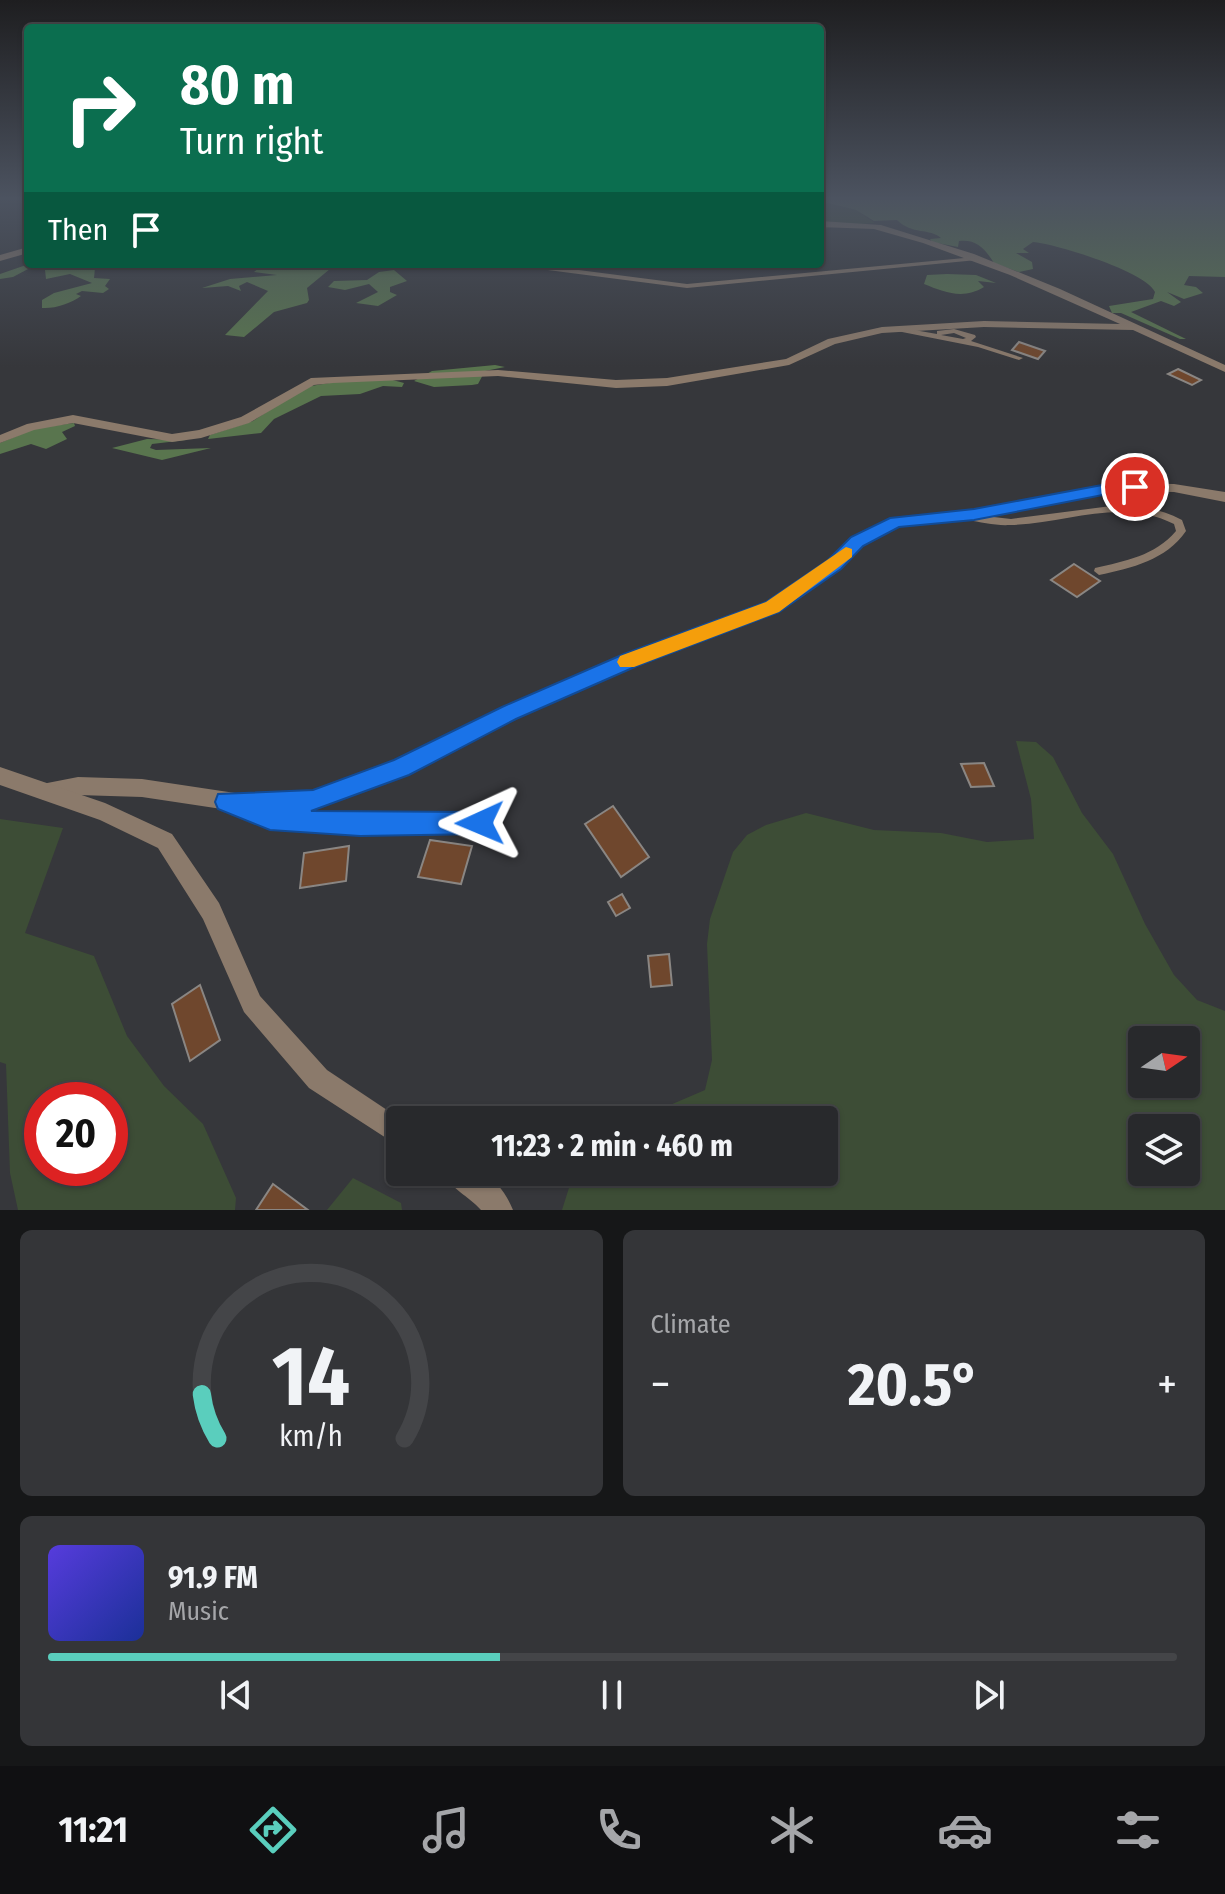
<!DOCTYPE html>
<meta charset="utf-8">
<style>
:root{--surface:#28292c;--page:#343538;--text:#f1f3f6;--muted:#a5a6a9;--line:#444548;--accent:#5acebd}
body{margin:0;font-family:"Fira Sans Condensed",sans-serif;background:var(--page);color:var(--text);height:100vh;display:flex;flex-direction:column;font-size:30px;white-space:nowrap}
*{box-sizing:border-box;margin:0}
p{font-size:26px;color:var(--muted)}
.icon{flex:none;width:44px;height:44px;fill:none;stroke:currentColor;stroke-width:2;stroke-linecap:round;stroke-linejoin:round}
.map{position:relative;height:1210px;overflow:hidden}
.side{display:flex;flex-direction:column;gap:20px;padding:20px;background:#161718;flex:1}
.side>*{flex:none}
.hud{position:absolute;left:24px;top:24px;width:800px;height:244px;border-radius:8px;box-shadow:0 2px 6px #0004,0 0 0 2px var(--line);background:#0b6e4f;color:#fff;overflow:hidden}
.needle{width:52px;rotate:77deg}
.fabs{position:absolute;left:1128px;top:1026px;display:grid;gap:16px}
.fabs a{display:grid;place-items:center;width:72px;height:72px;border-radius:8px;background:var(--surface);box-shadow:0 2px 6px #0004,0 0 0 2px var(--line);font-size:40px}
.speed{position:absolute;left:24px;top:1082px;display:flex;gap:16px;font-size:40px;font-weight:700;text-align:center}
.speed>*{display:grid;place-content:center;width:104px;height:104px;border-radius:50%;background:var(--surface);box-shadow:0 2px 6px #0004,0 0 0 2px var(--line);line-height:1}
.speed .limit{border:12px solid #d22;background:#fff;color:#111}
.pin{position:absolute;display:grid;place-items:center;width:68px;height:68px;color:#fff;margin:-34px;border:4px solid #fff;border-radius:50%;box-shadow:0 2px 8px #0007}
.me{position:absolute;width:88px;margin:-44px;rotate:269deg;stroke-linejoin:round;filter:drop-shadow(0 0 6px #0008)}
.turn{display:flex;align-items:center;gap:28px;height:168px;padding:0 24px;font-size:36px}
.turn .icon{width:104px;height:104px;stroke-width:2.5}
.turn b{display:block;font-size:56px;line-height:68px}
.then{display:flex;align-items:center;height:76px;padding:0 24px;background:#0003;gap:16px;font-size:30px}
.big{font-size:60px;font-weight:700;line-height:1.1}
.side .widget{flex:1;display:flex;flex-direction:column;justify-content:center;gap:12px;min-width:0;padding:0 28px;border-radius:12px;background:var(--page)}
.side .dial{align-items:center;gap:0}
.dial svg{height:208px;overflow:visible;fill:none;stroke:var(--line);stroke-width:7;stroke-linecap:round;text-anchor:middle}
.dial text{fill:var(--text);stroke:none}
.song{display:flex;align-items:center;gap:24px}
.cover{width:96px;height:96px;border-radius:12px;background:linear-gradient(135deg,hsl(250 70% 55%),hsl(230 70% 35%))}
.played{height:8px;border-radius:4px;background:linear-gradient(90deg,var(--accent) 40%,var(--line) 40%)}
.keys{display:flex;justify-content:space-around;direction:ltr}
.heat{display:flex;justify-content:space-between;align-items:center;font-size:44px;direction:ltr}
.side .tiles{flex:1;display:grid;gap:20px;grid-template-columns:1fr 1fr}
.widget:last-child{grid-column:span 2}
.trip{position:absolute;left:386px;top:1106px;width:452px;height:80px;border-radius:8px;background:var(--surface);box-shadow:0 2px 6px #0004,0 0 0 2px var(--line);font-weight:700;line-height:80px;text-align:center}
.tab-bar{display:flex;height:128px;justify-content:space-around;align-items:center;background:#101012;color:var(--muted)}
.tab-bar .icon{width:56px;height:56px}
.tab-bar .active{color:var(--accent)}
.tab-bar b{font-size:36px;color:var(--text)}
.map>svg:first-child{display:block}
.green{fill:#3d4d36;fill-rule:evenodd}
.forest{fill:#59754e}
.building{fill:#6f472d;stroke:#8a8683;stroke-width:2}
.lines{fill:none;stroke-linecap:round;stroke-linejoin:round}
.service{fill:#8b7a6b;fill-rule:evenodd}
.minor{fill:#8b7a6b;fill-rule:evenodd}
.tertiary{fill:#8b7a6b;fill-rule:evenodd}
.route{fill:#1a73e8;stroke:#114b97;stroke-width:2}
.slow{fill:#f59e0b}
</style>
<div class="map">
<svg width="1225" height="1210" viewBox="0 0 1225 1210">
<rect width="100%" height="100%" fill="#36373b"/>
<path class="green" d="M820,201L856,210L875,223L833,226L820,232Z
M1016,741L1036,742L1053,757L1082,813L1113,854L1145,924L1174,975L1197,1000L1225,1011V1210H562L574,1172H824V1120H635L705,1090L712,1060L707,944L710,919L733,852L747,835L766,825L806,813L874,830L941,833L987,842L1034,839L1031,799ZM1186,1040V1084H1142V1040ZM1186,1128V1172H1142V1128Z
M0,819L63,828L25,933L94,956L127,1036L164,1086L203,1124L236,1198L235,1210H18L10,1173L6,1064L0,1062ZM42,1100H110V1168H42Z
M353,1178L401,1203L402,1210H327Z"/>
<path class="forest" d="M820,197H1225V277L1189,276L1184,285L1196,287L1203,293L1184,299L1167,292L1181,302L1174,306L1161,301L1131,312L1186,339H1180L1121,313H1112L1109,306L1153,299L1155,292C1146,272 1057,244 1033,242L1023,249L1029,253H1016L1032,262L1033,269L1019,272L994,263C985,249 977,239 959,241L958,247L932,242L930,239L941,238C930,228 912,235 897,220L874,221L856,210L820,201Z
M29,264H93L84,269L95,268L94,278L110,279L105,286L109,289L103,293L82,291L76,294L81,296C71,303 55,309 42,308V300L54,293L92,283L70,274L46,279L45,270L30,268L13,277L0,279V274Z
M258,264H357L339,268L336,264L307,288L309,300L307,303L274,312L244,337L225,335L268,291L247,282L239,286L241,291L228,286L202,288L230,279L277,275L254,272L260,267Z
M394,270L407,281L390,287V292L397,295L378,306L356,303L378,292L369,284L345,290L328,287L334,281L367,280L379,272Z
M947,274L976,275L996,283L978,281L984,287C963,300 944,292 924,284L927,275Z
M495,365L505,367L485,371L478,384L472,385L434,387L414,381L432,371Z
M389,379L404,383L402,387L383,386L360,394L321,396L274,419L261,433L208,439L210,435L253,421L305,387L341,381Z
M74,423L75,426L62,432L67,439L46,449L31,444L0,454V443L36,428Z
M147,439L186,440L152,444L150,448L156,450L211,448L162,460L112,448Z"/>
<path class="building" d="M1019,342L1045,351L1038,359L1012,350Z
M1178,369L1201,380L1192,385L1168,374Z
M1074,564L1100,581L1077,597L1051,580Z
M984,763L994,786L971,787L961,764Z
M613,806L649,857L621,877L585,824Z
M430,840L472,846L461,884L418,877Z
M349,846L346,881L300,888L304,853Z
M622,894L630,908L616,916L608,902Z
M669,954L672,985L651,987L648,956Z
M200,985L220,1040L190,1061L172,1004Z
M273,1184L308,1210H256Z"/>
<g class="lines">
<path class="service" d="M975,257L978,259L977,260L687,288L540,269L537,267L540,265L687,284Z
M897,327L937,334V331L954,329L975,335L976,337L971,341L1023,358L1019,360L978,347L897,331ZM954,333L966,338L963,339L941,335Z
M1119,505C1142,506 1161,509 1182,520L1186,531C1166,560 1132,568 1099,575L1094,571L1095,568C1125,561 1155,556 1176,531L1174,524C1120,497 1066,524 1010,525C996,526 981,522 967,520L962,517L967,514L1011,519Z
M245,803C321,827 401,819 480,816L485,818L487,823L485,828L480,830C401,833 316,842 240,814L238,809L240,804Z"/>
<path class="minor" d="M820,221L881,225L974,254L1060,289L1225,365V372L1133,330L984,327L882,333L835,344L789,365L667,386L616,388L498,376L333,383L314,385L249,423L201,438L172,442L73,423L34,430L0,443V435L27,424L73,415L172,434L199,430L241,417L311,378L498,370L616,380L667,378L786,359L828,339L882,327L984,321L1120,324L1010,275L923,243L874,229L820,227Z
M28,247V253L0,261V255Z
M1118,483L1174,484L1225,492V502L1174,492L1118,491L974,520L899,527L862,545L839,569L778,611L637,665L515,718L408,774L313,809L255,814L142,797L78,795L44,800L37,797L34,791L37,785L78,777L142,779L255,796L313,791L395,761L503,708L625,655L766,603L829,561L852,537L891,519L974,510Z"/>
<path class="tertiary" d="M0,767L105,803L172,834L219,903L260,996L327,1070L402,1120H400V1147L309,1088L244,1012L203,919L158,848L100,820L0,785Z
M443,1172C479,1172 497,1172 513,1210H481C469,1196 449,1188 443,1172Z"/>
</g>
<linearGradient id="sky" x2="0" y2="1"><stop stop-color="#1e1e20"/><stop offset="0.54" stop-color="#4c5360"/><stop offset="1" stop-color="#4c5360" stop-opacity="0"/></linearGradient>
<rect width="1225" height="367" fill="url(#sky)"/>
<path class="route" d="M1118,482H1135L1143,487L1135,492H1118L974,520L899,527L863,546L841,569L779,612L637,666L516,719L409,775L311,811L480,812L488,816L491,823L488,831L480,834L360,836L270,830L218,809L215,802L218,794L313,790L394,760L502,707L624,654L766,602L828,560L851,537L890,518L974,509Z"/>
<path class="slow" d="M846,547L852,549V557L779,612L634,667H620L617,662L620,656L766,602Z"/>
</svg>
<div class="fabs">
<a><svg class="needle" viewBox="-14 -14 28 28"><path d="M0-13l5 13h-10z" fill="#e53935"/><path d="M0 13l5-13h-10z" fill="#a5a6a9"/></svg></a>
<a><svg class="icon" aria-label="layers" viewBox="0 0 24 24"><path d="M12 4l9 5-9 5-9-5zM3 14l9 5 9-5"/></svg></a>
</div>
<div class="speed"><div class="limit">20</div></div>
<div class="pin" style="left:1135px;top:487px;background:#d93025"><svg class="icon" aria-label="arrive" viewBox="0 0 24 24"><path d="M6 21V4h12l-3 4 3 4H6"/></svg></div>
<svg class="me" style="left:480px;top:823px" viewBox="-20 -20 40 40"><path d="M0-17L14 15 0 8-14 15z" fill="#1a73e8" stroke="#fff" stroke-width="4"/></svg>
<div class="trip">11:23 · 2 min · 460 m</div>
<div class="hud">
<div class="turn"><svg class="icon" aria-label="right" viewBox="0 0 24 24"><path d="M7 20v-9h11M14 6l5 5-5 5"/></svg><div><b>80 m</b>Turn right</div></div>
<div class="then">Then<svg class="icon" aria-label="arrive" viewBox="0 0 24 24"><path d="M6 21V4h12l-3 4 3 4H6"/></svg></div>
</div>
</div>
<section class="side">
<div class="tiles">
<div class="widget dial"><svg viewBox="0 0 100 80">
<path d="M14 69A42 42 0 1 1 86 69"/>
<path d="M14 69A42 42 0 0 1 8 52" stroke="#5acebd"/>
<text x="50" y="56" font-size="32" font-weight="700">14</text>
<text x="50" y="72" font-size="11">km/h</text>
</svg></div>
<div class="widget"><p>Climate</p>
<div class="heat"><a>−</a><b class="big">20.5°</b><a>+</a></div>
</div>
<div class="widget">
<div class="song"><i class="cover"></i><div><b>91.9 FM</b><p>Music</p></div></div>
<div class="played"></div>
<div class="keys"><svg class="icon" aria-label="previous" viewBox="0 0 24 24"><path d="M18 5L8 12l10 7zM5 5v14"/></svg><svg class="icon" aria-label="pause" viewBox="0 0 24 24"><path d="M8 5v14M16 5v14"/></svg><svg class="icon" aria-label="next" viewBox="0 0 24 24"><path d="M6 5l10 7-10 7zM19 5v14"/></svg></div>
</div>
</div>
</section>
<nav class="tab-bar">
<b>11:21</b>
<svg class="icon active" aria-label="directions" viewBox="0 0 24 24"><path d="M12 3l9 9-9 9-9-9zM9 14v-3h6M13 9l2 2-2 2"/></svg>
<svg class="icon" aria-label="music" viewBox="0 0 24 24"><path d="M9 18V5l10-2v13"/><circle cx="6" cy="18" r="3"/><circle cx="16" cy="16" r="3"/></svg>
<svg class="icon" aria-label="phone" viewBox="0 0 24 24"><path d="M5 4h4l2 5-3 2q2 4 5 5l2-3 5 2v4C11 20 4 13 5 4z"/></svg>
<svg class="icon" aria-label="climate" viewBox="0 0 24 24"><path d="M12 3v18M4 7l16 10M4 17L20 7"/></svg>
<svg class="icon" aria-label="car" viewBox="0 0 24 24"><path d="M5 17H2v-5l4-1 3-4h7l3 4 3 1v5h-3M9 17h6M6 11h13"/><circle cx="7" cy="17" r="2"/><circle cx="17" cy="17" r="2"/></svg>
<svg class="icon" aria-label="filters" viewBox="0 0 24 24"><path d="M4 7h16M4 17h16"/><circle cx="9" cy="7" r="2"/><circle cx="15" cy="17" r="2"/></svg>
</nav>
